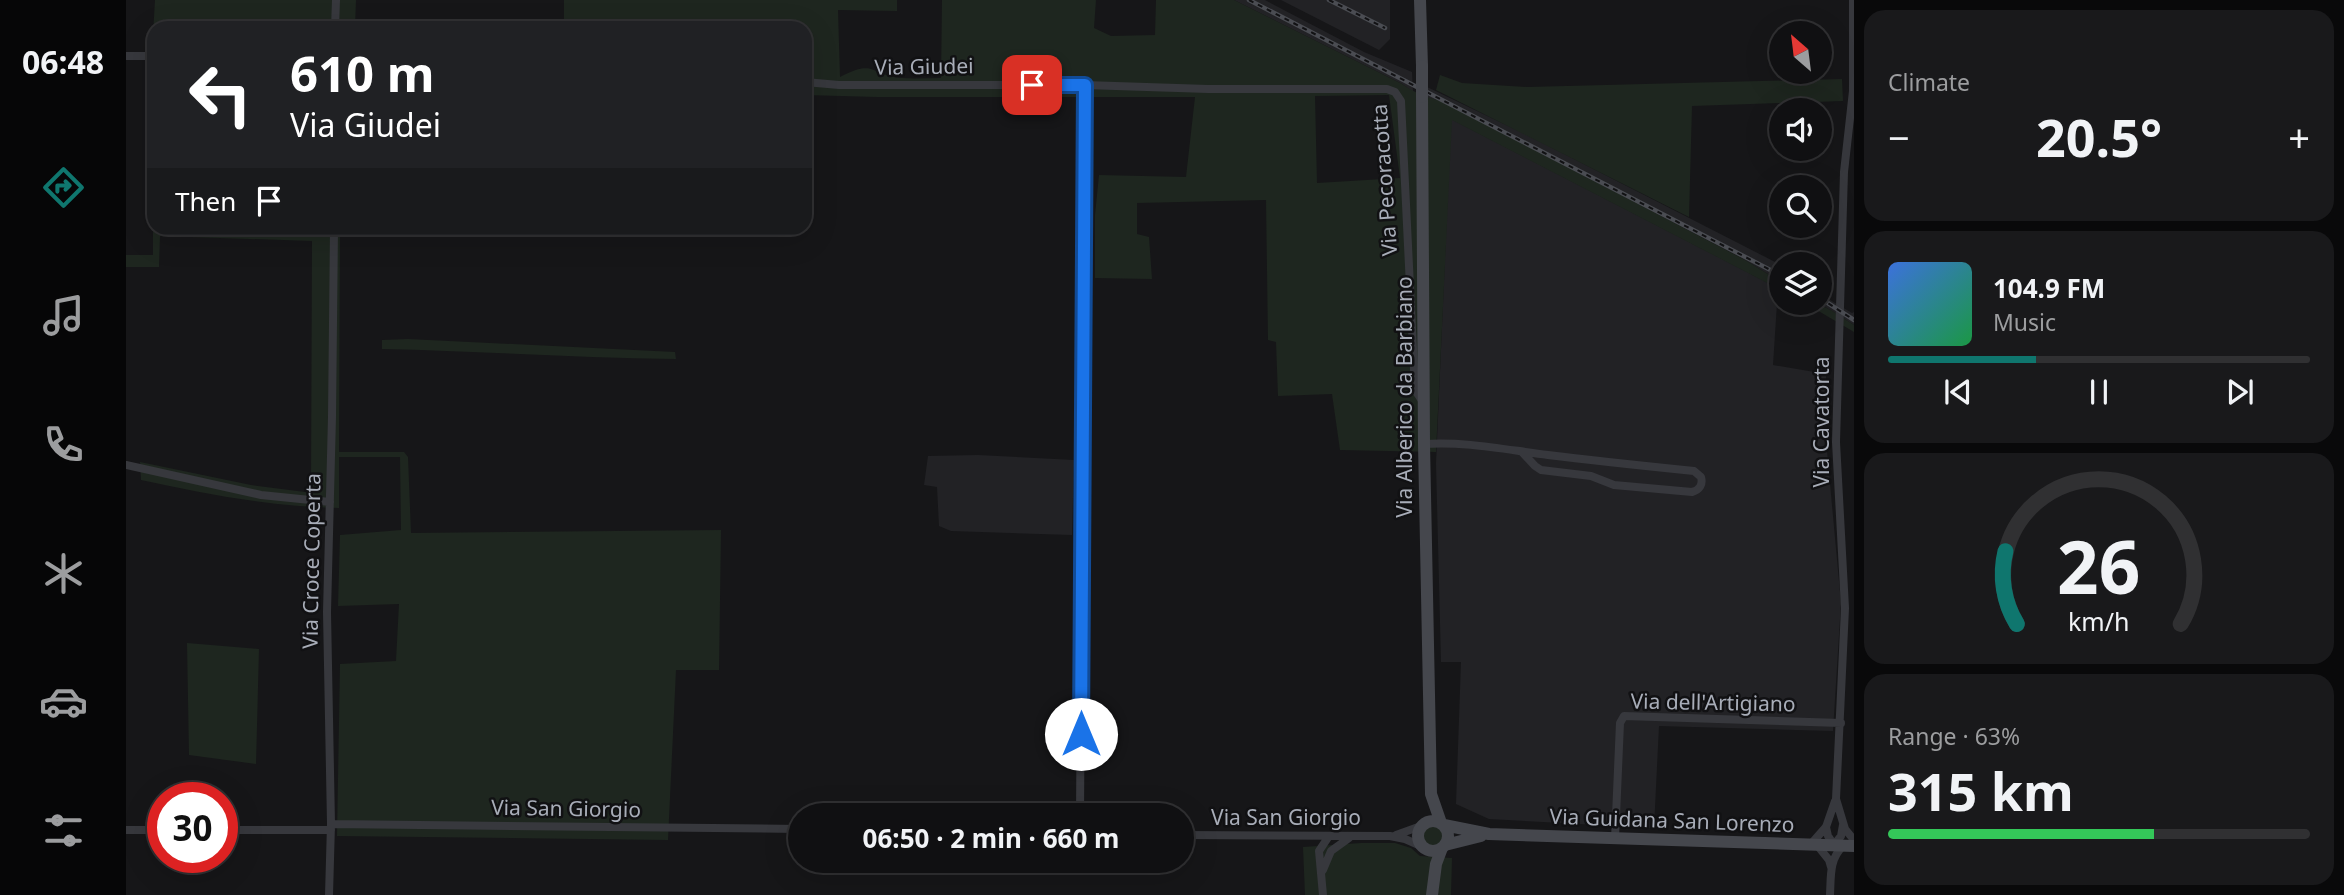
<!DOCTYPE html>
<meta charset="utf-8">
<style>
:root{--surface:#101012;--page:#19191b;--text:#f1f3f6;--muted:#9c9d9f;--line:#303032;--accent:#0f766e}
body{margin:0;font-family:"Noto Sans",sans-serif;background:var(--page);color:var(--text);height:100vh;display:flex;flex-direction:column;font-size:26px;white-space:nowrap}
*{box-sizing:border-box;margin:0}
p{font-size:23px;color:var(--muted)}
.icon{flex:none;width:38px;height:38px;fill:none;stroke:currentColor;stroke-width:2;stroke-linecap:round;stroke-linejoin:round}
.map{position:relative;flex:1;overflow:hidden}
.drawer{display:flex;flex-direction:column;gap:10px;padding:10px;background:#09090a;width:490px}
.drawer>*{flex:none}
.top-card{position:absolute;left:21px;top:21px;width:665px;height:214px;border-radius:21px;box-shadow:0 7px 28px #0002,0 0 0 2px var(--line);background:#202124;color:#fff;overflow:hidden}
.needle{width:46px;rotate:332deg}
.controls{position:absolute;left:1643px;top:21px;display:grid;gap:14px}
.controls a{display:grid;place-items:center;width:63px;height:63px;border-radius:50%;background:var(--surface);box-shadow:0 7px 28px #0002,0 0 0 2px var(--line);font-size:35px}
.speed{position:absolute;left:21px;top:782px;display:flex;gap:14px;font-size:35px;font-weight:700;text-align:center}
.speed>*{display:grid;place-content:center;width:91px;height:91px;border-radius:50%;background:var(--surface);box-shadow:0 7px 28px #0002,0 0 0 2px var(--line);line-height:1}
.speed .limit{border:10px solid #d22;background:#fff;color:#111}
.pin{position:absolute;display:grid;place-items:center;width:60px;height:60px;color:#fff;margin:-30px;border-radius:14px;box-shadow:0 4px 10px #0006}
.me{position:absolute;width:77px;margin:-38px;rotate:0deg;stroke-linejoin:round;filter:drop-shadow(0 0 5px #0008)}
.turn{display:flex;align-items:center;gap:24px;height:147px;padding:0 28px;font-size:32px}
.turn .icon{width:91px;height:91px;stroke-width:2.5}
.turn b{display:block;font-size:49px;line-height:60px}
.then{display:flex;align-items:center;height:66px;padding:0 28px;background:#0003;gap:14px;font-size:26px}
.big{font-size:52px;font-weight:700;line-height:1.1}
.drawer .card{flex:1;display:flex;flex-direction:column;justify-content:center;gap:10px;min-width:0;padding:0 24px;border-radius:21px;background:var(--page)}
.drawer .dial{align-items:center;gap:0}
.dial svg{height:182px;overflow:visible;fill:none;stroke:var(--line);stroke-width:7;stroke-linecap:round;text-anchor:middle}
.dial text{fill:var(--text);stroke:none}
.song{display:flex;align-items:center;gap:21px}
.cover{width:84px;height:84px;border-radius:10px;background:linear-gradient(135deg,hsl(220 70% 55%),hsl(140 70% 35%))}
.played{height:7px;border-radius:4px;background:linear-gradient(90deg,var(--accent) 35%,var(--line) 35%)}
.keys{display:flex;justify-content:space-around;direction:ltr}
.heat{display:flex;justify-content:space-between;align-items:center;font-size:38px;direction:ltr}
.charge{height:10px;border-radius:5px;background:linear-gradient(90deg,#34c759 63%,var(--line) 0)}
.trip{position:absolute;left:662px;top:803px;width:406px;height:70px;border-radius:35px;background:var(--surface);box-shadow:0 7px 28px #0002,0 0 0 2px var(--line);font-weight:700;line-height:70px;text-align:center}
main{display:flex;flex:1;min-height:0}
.dock{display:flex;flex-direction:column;width:126px;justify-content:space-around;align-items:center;background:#060607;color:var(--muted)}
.dock .icon{width:49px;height:49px}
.dock .selected{color:var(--accent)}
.dock b{font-size:32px;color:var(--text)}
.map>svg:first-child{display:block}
.built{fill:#222225}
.green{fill:#1e261f;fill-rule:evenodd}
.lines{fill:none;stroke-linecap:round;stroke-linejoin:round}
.street{stroke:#37383d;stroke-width:8}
.secondary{stroke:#45474d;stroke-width:12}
.rail-casing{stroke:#4a4c52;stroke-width:4.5}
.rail{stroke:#111113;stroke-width:2;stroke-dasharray:5;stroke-linecap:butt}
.secondary-bridge{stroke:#45474d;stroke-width:12}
.route-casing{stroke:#114b97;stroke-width:18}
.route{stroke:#1a73e8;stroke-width:12}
.labels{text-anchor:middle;stroke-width:5;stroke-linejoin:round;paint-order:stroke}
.street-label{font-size:21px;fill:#a8adb8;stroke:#111113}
</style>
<main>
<nav class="dock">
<b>06:48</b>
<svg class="icon selected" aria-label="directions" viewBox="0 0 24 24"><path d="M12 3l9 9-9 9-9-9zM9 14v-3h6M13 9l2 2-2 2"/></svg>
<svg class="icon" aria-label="music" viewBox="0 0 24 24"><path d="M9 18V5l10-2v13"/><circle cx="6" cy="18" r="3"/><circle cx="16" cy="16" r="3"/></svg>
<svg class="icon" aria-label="phone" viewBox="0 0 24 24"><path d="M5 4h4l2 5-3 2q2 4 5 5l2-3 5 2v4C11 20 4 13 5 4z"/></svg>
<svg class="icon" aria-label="climate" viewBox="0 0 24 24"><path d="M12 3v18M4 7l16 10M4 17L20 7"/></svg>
<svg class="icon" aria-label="car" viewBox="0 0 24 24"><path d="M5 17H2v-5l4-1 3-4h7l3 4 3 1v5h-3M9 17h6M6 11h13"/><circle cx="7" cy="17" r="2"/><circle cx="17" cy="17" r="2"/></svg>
<svg class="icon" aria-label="filters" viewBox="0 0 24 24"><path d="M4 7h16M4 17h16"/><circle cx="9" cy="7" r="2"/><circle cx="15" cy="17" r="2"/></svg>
</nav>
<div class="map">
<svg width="1728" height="895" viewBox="0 0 1728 895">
<rect width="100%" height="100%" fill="#161618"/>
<path class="built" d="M1108,0H1139L1238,52L1286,72L1287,92L1276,84Z
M1155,0H1264V39L1253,50Z
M1301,87L1403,136L1655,265V282L1619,260L1316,101L1301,98Z
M1325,119L1652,288L1647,365L1700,374L1701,451L1715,603L1707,731L1533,726L1528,828L1363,819L1330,804L1335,662H1315L1310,464Z
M1694,294L1726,313L1728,312V325L1693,303Z
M852,455L948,460L946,535L825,531L813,526L811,487L798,485L802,456Z"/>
<path class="green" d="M29,0H230L229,28H28V57L27,34Z
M438,0H771V11L712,10L714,77C749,58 744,75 776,78C789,79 802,78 815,78L816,0H970L968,28L985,36L1029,35L1030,0H1108L1276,84C1289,93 1301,98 1316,101L1619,260L1655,282V290L1326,120L1310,452L1214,450L1206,394L1152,396L1150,342L1142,340L1140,200L1011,203V234L1023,237L1026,279L969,278V215L973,175L1060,177L1069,97H751L679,95V28H497L496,25H443V28H438ZM1263,95L1274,178L1191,183L1189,96Z
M1314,75L1336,83L1402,87L1716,79L1717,101L1566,106L1563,217L1310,90Z
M27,227L186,231V228H214L213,452H278L282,457L285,533L595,530L593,670H550L542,840L211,836L214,664L270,661L273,604L212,606L214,535L275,530L274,457H213V508C146,507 80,494 15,480L14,462L125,485L179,492L185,487L186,241L34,236L33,267H0V255H27Z
M1679,303C1699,303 1712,315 1728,325V332Z
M282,339L549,352L550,359C452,358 355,351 256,349V340Z
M61,643L133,649L130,764L63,755Z
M1297 836a10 10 0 1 1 20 0a10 10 0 1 1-20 0Z
M1235,843H1269L1285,848L1294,856L1326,858L1325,895H1179L1177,847Z"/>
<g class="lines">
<path class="street" d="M1727,0V91L1718,172L1710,442L1719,608L1710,799L1719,829L1728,840
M209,28L210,0
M0,56H28
M679,82L713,85H959L1082,89H1261L1269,92L1275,101L1289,390L1297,402
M1298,444C1339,441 1381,450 1422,455C1470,461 1519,466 1568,471L1575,477C1577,484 1574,490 1566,492L1488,485L1465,476L1415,470L1409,466L1396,452
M0,465L135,495L204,502
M954,816L959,85
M205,824L674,829
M1700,827L1702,836L1708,845L1715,836L1717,825
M0,830H37
M96,830H205
M1055,835L1264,836L1279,839L1295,846
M1270,835L1295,826
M1489,839L1494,723L1498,716L1715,723
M1685,844L1700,827L1709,801
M1691,845L1703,860L1705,867
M1197,870L1205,851L1223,838
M203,895L205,824L201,612L206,417L208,228
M1197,895L1193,851L1203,836
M1704,895C1705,877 1703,859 1717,846"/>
<path class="secondary" d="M1294,0L1296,66
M1296,97L1298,444L1305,794L1315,823
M1292 836a15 15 0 1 1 30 0a15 15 0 1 1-30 0Z
M1318,825L1363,834L1728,846
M1319,845L1355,836
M1306,895L1310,864L1316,848"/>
<g class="rail-casing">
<path id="rail" d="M1123,0L1656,276
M1203,0L1259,28
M1694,298L1728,320"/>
</g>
<use href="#rail" class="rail"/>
<path class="secondary-bridge" d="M1296,66V97"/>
</g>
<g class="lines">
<g class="route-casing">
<path id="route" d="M906,85H959L955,734"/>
</g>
<use href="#route" class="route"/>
</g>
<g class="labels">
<g class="street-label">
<text transform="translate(798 67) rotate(-1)" y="7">Via Giudei</text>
<text transform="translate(1259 180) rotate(-94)" y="7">Via Pecoracotta</text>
<text transform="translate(1279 397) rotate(-90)" y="7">Via Alberico da Barbiano</text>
<text transform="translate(1696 422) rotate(-90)" y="7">Via Cavatorta</text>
<text transform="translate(186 561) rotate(-89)" y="7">Via Croce Coperta</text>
<text transform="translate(1587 703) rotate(1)" y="7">Via dell'Artigiano</text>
<text transform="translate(440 809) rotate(1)" y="7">Via San Giorgio</text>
<text x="1160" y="825">Via San Giorgio</text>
<text transform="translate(1546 821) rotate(2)" y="7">Via Guidana San Lorenzo</text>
</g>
</g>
</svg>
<div class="controls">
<a><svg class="needle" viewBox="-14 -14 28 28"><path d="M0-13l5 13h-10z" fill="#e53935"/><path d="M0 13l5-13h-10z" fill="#9c9d9f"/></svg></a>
<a><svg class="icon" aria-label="sound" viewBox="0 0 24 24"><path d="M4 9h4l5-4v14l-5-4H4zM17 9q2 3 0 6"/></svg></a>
<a><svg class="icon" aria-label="search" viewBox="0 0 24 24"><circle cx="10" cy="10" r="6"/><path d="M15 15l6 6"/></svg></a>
<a><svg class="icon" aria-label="layers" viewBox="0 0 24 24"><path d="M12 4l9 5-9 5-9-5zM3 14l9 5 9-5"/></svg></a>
</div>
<div class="speed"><div class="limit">30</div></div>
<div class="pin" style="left:906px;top:85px;background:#d93025"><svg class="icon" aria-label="arrive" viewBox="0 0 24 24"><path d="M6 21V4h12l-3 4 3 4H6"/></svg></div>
<svg class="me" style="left:955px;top:734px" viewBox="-20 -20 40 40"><circle r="19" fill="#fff"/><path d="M0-13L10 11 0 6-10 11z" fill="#1a73e8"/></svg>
<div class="trip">06:50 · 2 min · 660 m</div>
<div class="top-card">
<div class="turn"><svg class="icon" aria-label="left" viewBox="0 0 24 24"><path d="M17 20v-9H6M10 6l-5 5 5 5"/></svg><div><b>610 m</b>Via Giudei</div></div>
<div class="then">Then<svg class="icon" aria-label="arrive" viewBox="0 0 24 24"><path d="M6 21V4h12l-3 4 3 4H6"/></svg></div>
</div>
</div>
<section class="drawer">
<div class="card"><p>Climate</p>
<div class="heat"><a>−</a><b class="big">20.5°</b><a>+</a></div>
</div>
<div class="card">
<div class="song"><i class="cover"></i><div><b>104.9 FM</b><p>Music</p></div></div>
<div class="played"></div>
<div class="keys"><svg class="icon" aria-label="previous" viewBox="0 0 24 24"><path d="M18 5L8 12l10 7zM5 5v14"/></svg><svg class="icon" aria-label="pause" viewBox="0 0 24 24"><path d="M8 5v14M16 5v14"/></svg><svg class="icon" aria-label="next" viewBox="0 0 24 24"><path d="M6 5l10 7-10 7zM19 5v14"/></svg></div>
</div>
<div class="card dial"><svg viewBox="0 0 100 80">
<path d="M14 69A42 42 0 1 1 86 69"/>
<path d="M14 69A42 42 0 0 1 9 37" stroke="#0f766e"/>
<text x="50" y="56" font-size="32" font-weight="700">26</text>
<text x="50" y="72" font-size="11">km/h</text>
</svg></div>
<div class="card"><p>Range · 63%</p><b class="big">315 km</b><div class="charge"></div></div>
</section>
</main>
